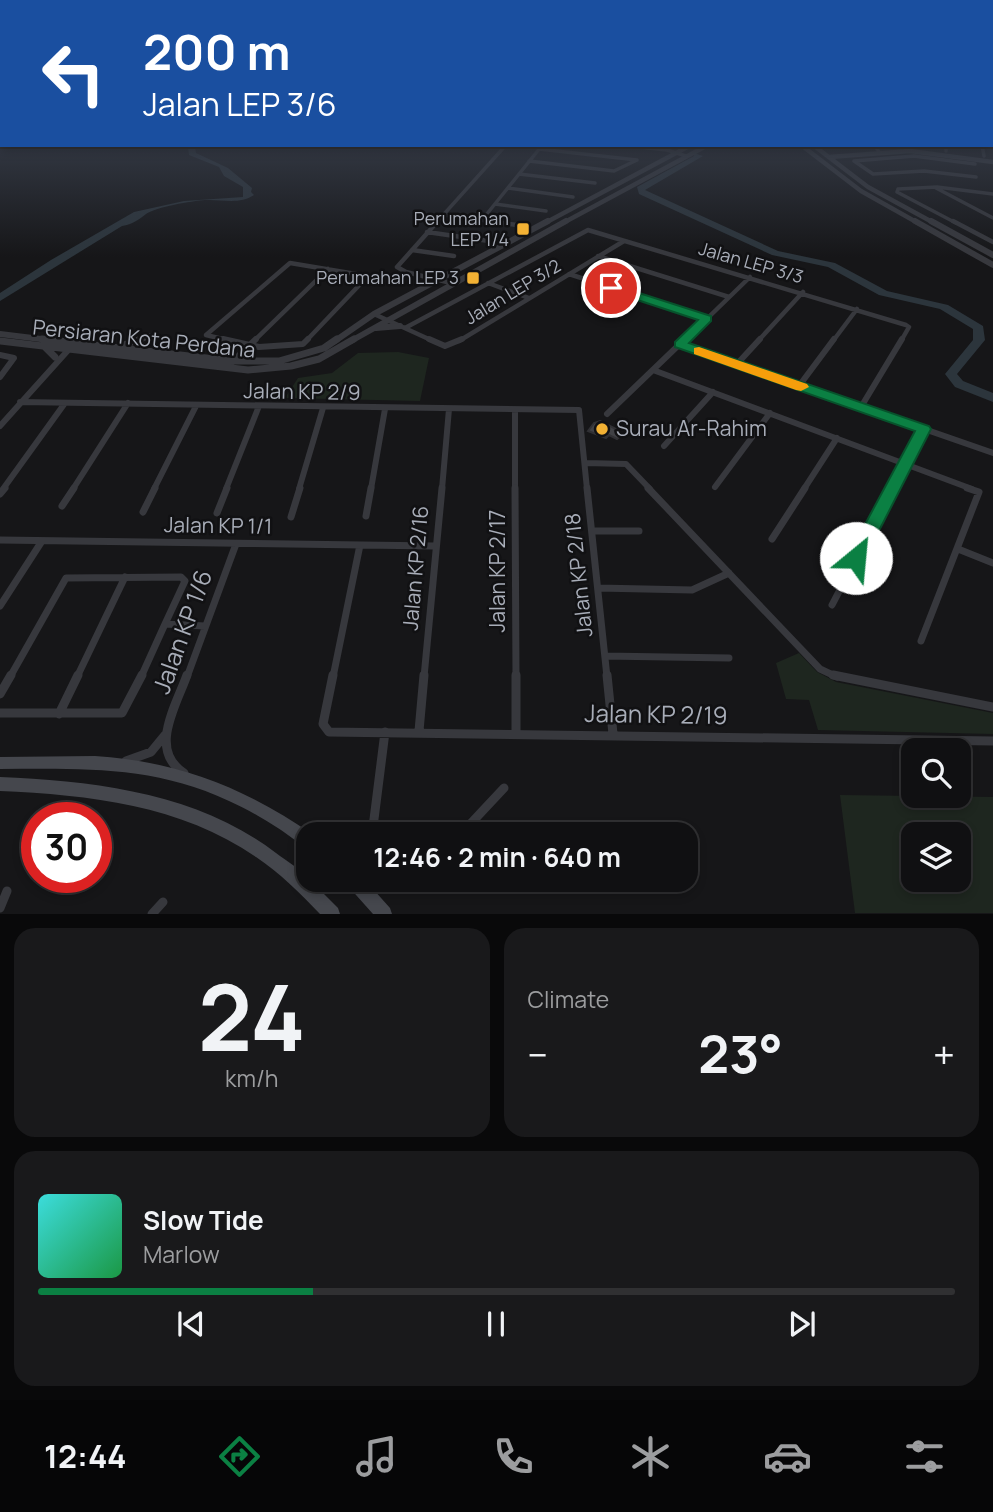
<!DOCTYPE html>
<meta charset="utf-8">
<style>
:root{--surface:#101012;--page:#19191b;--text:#f1f3f6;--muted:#9c9d9f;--line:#303032;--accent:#0b8043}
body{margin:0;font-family:Manrope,sans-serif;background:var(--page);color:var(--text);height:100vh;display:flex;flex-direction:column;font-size:26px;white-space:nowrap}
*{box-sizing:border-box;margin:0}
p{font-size:23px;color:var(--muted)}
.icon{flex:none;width:38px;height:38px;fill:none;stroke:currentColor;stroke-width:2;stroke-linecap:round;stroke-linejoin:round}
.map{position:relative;height:914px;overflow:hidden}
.details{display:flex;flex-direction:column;gap:14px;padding:14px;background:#09090a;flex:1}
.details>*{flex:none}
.top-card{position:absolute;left:0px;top:0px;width:994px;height:147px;box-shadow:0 4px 10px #0003,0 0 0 2px var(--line);background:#1a4fa0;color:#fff;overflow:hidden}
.controls{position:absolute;left:901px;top:738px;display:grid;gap:14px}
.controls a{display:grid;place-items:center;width:70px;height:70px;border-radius:14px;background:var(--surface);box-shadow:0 4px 10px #0003,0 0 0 2px var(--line);font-size:35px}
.speed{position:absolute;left:21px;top:802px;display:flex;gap:14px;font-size:35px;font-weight:700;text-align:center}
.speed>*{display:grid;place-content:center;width:91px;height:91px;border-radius:50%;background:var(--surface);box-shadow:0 4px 10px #0003,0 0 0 2px var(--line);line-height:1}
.speed .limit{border:10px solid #d22;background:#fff;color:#111}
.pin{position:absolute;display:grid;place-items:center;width:60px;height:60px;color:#fff;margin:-30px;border:4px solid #fff;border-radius:50%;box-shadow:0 2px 7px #0007}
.me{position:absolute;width:77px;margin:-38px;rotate:28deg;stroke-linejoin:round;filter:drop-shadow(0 0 5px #0008)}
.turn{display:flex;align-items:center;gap:24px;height:147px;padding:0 28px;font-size:32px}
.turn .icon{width:91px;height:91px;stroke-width:2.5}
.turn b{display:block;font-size:49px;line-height:60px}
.big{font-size:52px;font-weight:700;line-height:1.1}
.details .tile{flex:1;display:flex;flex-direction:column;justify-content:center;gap:10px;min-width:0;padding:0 24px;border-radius:21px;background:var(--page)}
.details .dial{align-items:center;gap:0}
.dial b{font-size:91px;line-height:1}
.song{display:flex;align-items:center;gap:21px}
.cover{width:84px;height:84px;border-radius:10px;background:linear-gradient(135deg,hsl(180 70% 55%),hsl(140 70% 35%))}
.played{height:7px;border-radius:4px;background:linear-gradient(90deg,var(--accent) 30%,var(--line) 30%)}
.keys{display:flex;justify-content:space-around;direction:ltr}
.heat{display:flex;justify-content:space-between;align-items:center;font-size:38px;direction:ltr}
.details .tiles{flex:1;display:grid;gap:14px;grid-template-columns:1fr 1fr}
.tile:last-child{grid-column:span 2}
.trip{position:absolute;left:296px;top:822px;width:402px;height:70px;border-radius:21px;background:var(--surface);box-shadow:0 4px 10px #0003,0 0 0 2px var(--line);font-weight:700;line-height:70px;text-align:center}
.tabs{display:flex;height:112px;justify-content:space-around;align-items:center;background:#060607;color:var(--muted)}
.tabs .icon{width:49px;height:49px}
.tabs .active{color:var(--accent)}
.tabs b{font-size:32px;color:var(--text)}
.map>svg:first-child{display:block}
.green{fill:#1e261f;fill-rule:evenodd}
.water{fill:#2c353c}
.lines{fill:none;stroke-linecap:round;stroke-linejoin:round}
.river{fill:#2c353c;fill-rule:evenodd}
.building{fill:#404145;stroke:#303034;stroke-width:2}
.minor-far4{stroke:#37383d;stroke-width:3.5}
.minor-far3{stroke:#37383d;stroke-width:4.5}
.minor-far2{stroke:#37383d;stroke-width:6}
.minor-far1{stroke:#37383d;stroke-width:7}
.minor{stroke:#37383d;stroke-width:9}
.tertiary-far2{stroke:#37383d;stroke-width:4.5}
.tertiary-far1{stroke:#37383d;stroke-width:6}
.tertiary{stroke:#37383d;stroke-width:7}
.secondary{fill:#45474d;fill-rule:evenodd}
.route{fill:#0b8043;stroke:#07532c;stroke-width:2}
.slow{fill:#f59e0b}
.poi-dot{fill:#f2b134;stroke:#111113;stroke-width:2.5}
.labels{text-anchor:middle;stroke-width:5;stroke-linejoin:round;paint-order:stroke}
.far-poi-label{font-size:18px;fill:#a8adb8;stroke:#111113;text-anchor:end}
.far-street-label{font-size:18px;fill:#a8adb8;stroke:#111113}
.street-label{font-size:21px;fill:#a8adb8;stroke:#111113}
.poi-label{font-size:21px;fill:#a8adb8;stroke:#111113;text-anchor:start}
.near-street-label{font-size:24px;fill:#a8adb8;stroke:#111113}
</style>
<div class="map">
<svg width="993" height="914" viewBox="0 0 993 914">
<rect width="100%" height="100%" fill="#161618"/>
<path class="green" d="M398,352L429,358L420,401L285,398L298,378L332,373L358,353Z
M799,653L817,672L836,682L993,713V734L818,730L809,700L786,699L776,663Z
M840,795L993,797V913H855ZM914,835H959V880H914Z"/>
<path class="water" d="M184,145L195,147L196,153L228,168L252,188L251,192L254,195C239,205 222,199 205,200C192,201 156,207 146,214C138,220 133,224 122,226L0,301V293L51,260L134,212L184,201L243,197V187L224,176L219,167L189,155L188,148Z"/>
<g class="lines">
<path class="river" d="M694,153L703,156L645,190L778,251L835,263L887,291L948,305L983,326L985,340L957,374L963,381L993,393V402L955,387L945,374L973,340V329L940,309L879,295L828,267L772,255L639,194L637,187L694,156Z"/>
</g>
<path class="building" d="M600,421L616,429L615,430L623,434L617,439L609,435L606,438L588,431L594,423Z"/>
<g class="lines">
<path class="minor-far4" d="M621,145L667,150L686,156
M874,145L880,153
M946,145V151
M982,145L984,156
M539,149L637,160
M529,161L614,171L637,160
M854,161L873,174L924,171L976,177
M854,161L914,156L975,164
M519,174L595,183
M508,188L573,197
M936,188L993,218
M898,189L897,192L956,223
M898,189L937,187L993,194
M495,204L546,211
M443,215L501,223
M482,220L540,148
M436,223L506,145"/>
<path class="minor-far3" d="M438,221L397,267L406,272L451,283
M489,221L517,225
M953,221L993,242
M427,232L489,241
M412,250L454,256
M598,256L729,297
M569,274L707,319
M488,283L529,298
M374,314L433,341
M405,328L588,230L906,325L909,327L901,341
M231,341L206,335L290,263L368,276L306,341
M254,341L328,269
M459,341L624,241
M684,341L750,277
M758,341L803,292
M833,341L857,309"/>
<path class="minor-far2" d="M223,339L259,347L303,344L308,339
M429,339L445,346L462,339
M680,344L993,453
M0,355L14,358L0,377
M231,363L256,339
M737,364L760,339
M653,370L972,489
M799,386L834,339
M20,402L579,410L587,489
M861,407L902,339
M515,410V489
M607,414L685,339
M0,426L71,347
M664,446L713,392
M586,463L626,464L650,489
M715,487L770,413
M3,489L65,403
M73,489L128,403
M154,489L196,406
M226,489L259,406
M299,489L323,408
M371,489L385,409
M442,489L449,409
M804,489L837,438
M892,489L923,429"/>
<path class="minor-far1" d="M515,488L516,677
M587,488L607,677
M648,488L820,669L837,677
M0,494L5,488
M62,506L74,488
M143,512L155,488
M217,513L227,488
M366,516L371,488
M291,517L300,488
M592,531H639
M772,539L805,488
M0,540L435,546
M958,549L993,563
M598,588L692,590L729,573
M832,605L893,488
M0,606L42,541
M921,641L979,492L967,488
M605,656L729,658
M10,677L66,578L181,577L185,581L165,624L205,626
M77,677L125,577
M141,677L165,624
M187,677L236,544
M333,677L360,545
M424,677L442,488"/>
<path class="minor" d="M333,675L323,724L329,732L993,741
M516,675V733
M607,675L613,734
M833,675L993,707
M0,694L11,675
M0,713H122L142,675
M59,714L78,675
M419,731L424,675
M126,761L151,752L165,735
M184,773C148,750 176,706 187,675
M372,835L385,732
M460,835L504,788
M398,880L402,886H409L417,880
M0,908L7,891
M152,914L163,902"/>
<path class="tertiary-far2" d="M801,145L861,191L918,223
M813,145L868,187L934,223
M829,157L910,151L993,162
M545,223L691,145
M563,223L708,145"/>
<path class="tertiary-far1" d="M915,221L993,265
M931,221L993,255
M376,328L400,326
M0,334L57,341
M136,341L149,336
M335,341L374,314L548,221
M351,341L566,221"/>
<path class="tertiary" d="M42,339L232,361H279L324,348L337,339
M0,341L248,370L291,366L319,359L354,339
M44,346L55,357
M121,346L141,339"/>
<path class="secondary" d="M95,756C177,761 246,788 313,835H308V848C298,843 290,836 281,830C264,819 247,809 229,801C152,765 81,769 0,769V757Z
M0,777C95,781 198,793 276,853C286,861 302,869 308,880H310L338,908L340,914H320C300,893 280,873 256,857C181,805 89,795 0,791Z
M346,880H365L390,908L392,914H373L348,886Z"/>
</g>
<linearGradient id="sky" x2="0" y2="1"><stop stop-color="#0c0c0d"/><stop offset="0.5" stop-color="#363c48"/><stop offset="1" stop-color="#363c48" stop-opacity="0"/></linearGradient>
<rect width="993" height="257" fill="url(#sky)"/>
<path class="route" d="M611,284L711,316V321L689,343L929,426L931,429L863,562H850L847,558L915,431L675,347V342L698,320L607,290L605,288Z"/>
<path class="slow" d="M699,347L807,384L809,387L801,391L796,390L694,354V348Z"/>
<g class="poi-dot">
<rect x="516" y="222" width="14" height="14" rx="3.5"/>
<rect x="466" y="271" width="14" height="14" rx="3.5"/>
<circle cx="602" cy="429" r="7"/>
</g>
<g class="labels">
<g class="far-poi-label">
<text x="509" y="225">Perumahan<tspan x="509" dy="21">LEP 1/4</tspan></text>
<text x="459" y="284">Perumahan LEP 3</text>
</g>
<g class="far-street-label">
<text transform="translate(751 263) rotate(16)" y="6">Jalan LEP 3/3</text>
<text transform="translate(513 292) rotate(-31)" y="6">Jalan LEP 3/2</text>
</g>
<g class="street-label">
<text transform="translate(144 339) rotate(6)" y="7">Persiaran Kota Perdana</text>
<text transform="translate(302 392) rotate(1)" y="7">Jalan KP 2/9</text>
<text transform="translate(218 526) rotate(1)" y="7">Jalan KP 1/1</text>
<text transform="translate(416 568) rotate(-85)" y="7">Jalan KP 2/16</text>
<text transform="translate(498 571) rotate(-90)" y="7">Jalan KP 2/17</text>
<text transform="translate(579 575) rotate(-96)" y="7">Jalan KP 2/18</text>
</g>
<g class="poi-label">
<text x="616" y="436">Surau Ar-Rahim</text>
</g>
<g class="near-street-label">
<text transform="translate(183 632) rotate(-70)" y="8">Jalan KP 1/6</text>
<text transform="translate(656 715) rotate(1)" y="8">Jalan KP 2/19</text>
</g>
</g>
</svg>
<div class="controls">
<a><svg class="icon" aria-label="search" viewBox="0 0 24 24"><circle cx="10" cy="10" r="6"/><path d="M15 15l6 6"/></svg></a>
<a><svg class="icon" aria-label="layers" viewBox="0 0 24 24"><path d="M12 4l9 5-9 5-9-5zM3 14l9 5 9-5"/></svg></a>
</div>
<div class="speed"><div class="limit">30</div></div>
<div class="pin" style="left:611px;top:288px;background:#d93025"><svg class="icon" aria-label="arrive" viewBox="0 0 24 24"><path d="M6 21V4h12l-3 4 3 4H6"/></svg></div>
<svg class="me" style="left:856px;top:558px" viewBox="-20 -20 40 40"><circle r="19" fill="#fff"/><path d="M0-13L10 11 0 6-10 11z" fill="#0b8043"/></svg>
<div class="trip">12:46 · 2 min · 640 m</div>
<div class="top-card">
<div class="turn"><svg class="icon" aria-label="left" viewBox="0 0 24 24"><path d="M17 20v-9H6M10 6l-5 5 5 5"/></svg><div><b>200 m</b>Jalan LEP 3/6</div></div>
</div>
</div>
<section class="details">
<div class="tiles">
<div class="tile dial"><b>24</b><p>km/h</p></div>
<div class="tile"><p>Climate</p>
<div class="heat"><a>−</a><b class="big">23°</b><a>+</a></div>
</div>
<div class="tile">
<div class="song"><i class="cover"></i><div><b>Slow Tide</b><p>Marlow</p></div></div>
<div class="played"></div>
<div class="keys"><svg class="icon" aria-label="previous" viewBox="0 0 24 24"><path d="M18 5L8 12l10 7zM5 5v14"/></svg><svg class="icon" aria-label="pause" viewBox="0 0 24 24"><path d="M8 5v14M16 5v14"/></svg><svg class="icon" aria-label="next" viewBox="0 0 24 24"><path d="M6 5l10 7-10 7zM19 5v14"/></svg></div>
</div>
</div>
</section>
<nav class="tabs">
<b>12:44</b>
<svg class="icon active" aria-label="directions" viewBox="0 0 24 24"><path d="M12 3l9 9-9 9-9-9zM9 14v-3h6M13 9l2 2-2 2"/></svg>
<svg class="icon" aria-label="music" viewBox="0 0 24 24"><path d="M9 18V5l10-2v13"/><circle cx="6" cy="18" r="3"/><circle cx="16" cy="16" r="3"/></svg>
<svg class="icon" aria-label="phone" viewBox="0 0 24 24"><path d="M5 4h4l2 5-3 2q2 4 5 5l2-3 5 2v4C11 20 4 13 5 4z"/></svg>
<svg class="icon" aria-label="climate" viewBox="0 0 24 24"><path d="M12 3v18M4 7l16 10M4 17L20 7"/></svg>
<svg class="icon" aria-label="car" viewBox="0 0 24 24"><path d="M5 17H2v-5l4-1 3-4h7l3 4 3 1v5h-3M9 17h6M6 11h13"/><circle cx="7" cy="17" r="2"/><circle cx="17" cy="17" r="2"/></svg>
<svg class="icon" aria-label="filters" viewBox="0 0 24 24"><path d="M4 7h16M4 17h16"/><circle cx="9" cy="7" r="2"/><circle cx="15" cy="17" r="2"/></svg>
</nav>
